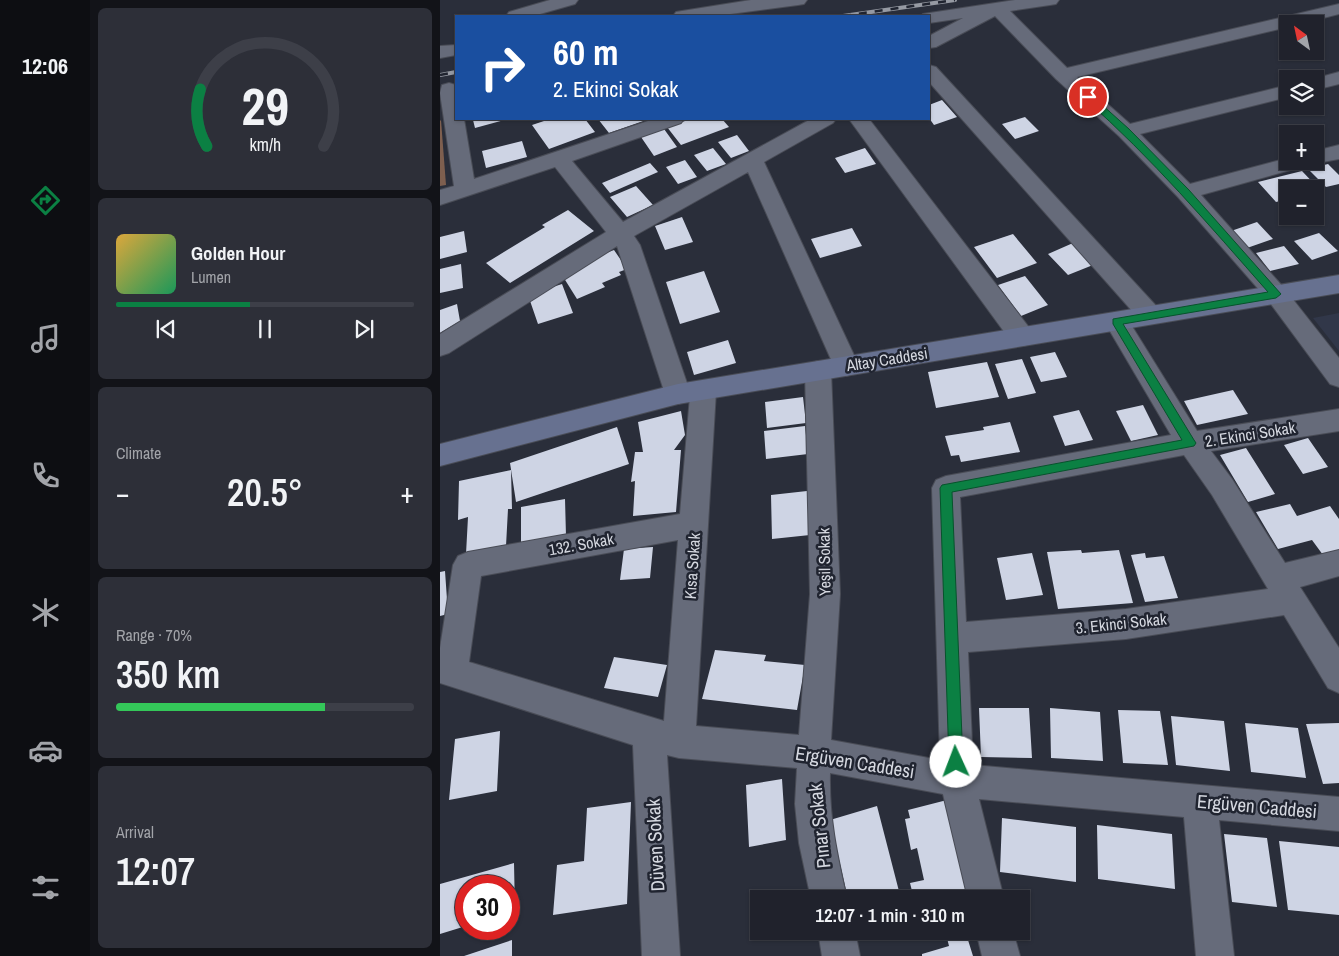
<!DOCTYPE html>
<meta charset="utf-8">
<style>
:root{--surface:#20222c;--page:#2d2f38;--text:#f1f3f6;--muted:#a2a4a9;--line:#3d3f48;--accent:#0b8043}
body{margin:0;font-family:"Archivo Narrow",sans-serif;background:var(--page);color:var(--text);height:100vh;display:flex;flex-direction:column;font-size:19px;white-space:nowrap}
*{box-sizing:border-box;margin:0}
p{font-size:16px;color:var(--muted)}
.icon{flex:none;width:28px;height:28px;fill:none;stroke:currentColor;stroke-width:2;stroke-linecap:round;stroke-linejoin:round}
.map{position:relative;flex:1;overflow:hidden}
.details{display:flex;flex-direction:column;gap:8px;padding:8px;background:#121318;width:350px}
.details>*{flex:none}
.hud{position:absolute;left:15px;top:15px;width:475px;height:105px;border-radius:0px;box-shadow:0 1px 4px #0004,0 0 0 1px var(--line);background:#1a4fa0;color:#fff;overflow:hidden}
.needle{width:32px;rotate:327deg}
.controls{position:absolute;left:839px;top:15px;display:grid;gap:10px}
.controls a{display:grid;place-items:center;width:45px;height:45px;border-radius:0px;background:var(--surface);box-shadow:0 1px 4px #0004,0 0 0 1px var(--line);font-size:25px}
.speed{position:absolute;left:15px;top:875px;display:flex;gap:10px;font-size:25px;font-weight:700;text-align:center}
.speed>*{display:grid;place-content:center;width:65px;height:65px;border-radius:50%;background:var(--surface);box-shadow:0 1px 4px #0004,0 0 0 1px var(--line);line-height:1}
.speed .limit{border:8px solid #d22;background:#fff;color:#111}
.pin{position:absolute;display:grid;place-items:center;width:42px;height:42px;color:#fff;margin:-21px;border:2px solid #fff;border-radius:50%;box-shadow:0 1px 5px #0007}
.me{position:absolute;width:55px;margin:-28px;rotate:358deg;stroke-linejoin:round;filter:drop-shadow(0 0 4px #0008)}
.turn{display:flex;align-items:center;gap:18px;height:105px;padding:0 15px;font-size:22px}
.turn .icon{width:65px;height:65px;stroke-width:2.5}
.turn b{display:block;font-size:35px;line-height:42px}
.big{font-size:38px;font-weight:600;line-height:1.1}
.details .widget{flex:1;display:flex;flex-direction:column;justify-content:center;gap:8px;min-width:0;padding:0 18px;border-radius:8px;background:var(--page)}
.details .dial{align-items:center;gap:0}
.dial svg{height:130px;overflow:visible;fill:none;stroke:var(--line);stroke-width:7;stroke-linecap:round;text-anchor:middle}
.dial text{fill:var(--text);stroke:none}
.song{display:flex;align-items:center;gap:15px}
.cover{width:60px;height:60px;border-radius:8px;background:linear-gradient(135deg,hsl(40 70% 55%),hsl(150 70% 35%))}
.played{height:5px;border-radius:2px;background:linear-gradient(90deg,var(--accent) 45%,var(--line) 45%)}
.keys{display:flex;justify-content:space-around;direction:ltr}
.heat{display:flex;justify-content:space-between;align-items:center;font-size:28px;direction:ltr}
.charge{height:8px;border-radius:4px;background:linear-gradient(90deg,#34c759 70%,var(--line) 0)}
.trip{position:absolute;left:310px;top:890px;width:280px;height:50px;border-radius:0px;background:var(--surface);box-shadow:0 1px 4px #0004,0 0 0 1px var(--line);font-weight:600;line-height:50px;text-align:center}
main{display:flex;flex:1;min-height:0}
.menu{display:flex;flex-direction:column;width:90px;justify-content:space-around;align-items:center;background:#0d0e12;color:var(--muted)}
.menu .icon{width:35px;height:35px}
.menu .active{color:var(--accent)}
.menu b{font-size:22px;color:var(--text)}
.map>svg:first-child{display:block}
.built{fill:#313749}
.forest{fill:#7e5f4f}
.building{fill:#ced4e4}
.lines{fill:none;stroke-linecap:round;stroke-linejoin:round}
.street-casing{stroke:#494c56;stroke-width:2}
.secondary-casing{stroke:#494c56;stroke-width:2}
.street{fill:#666b7a;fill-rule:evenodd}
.secondary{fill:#677190;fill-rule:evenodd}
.rail-casing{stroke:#969aa3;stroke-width:4}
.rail{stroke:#202430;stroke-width:2.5;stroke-dasharray:8;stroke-linecap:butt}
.route{fill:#0b8043;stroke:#07532c}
.labels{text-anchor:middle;stroke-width:5;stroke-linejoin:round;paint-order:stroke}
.street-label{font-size:16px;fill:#d5d8e0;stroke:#202430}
.near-street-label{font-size:19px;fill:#d5d8e0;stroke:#202430}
</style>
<main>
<nav class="menu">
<b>12:06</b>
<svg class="icon active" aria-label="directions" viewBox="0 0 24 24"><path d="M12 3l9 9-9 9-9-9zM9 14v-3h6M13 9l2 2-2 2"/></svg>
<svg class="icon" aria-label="music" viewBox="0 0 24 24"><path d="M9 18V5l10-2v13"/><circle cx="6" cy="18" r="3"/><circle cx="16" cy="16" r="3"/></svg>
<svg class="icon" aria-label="phone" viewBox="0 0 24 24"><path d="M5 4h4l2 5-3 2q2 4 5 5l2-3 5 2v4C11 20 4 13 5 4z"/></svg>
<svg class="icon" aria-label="climate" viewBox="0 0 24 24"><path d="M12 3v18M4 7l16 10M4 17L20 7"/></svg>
<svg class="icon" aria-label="car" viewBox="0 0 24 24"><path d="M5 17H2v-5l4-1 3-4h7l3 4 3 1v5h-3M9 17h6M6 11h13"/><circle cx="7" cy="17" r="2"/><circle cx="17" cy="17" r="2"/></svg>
<svg class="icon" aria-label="filters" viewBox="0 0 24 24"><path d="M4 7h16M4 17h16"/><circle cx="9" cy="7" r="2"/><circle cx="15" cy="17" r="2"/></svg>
</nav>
<section class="details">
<div class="widget dial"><svg viewBox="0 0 100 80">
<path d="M14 69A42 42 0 1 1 86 69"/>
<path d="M14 69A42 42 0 0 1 10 34" stroke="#0b8043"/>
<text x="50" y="56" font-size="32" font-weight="700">29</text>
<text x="50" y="72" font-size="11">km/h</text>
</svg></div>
<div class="widget">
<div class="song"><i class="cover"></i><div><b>Golden Hour</b><p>Lumen</p></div></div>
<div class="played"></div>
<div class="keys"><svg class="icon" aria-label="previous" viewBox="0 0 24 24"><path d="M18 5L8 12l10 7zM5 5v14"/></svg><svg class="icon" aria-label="pause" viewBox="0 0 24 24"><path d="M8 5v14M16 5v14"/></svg><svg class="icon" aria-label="next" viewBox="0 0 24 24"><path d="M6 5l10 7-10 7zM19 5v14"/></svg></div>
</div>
<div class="widget"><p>Climate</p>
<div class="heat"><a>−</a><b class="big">20.5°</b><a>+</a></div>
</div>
<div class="widget"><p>Range · 70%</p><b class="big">350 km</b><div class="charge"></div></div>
<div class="widget"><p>Arrival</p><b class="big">12:07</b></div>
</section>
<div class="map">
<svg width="899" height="956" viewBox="0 0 899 956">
<rect width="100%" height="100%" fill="#2a2e3a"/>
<path class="built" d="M899,313V351L873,318Z"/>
<path class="forest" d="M1,120L6,185L0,186V121Z"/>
<path class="building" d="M502,100L517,117L494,125L489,118V105Z
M585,117L599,131L575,139L562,124Z
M39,119H68L35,128L33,120Z
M110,119L113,121L120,119H145L155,132L109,149L92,125Z
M158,119H209L169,133Z
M251,119H282L289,127L241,145L227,127Z
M224,129L237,147L214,156L201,137Z
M297,135L309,151L291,158L278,142Z
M82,141L87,157L46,168L42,151Z
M273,148L286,164L267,171L254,155Z
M425,148L436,164L405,173L395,158Z
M245,160L257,177L238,184L226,167Z
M210,163L218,172L170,193L162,183Z
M888,164L899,175V184L886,187L868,169Z
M862,171L880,190L875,191V189H848V199L836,202L818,182Z
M196,186L213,205L187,217L170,197Z
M128,210L154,231L70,283L46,263L105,227L102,225Z
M242,217L253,242L225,250L215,226Z
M817,222L833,239L807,248L791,231Z
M412,228L422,246L380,258L371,239Z
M24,231L27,252L0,259V237Z
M879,233L898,251L872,260L854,241Z
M573,234L597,263L557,278L534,247Z
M633,243L653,265L628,275L608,254Z
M844,246L859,264L830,271L816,253Z
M174,250L187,269L179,272L181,275L162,283L165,287L137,299L122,275L150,263L148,260Z
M21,264L23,288L0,293V269Z
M264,271L280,312L240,324L226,282Z
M585,276L608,305L581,316L558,285Z
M122,284L133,313L98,324L88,295Z
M17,304L20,321L0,333V310Z
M288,340L296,363L254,375L247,352Z
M615,352L627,377L601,382L590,357Z
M582,359L596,393L568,399L555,364Z
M547,362L559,397L496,408L488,372Z
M793,390L808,414L757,425L744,401Z
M363,397L366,423L327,428L325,402Z
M703,405L718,435L691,441L676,411Z
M639,410L653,440L625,446L613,416Z
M241,411L245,435L234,450H241L236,512L193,516L195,481L191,482L195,452H203L198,422Z
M570,422L580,452L521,462L519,455L511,456L505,436L544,430L543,427Z
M365,426L368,454L326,459L324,431Z
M177,427L189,464L76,502L70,463Z
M868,438L888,467L863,474L844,445Z
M806,448L835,494L808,502L780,455Z
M71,470L72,509H68L66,546L26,554L28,517L18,520L19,481Z
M367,491L370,535L332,539L331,495Z
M125,499L126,536L81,545V507Z
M850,504L857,516L890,506L899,519V550L883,555L872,540L838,549L816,512Z
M213,547L210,578L180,580L184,549Z
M641,550L642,553L679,550L693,603L618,609L607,552Z
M592,553L603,595L566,600L557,558Z
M705,553L706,558L724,556L738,598L705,602L691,555Z
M5,571L8,614L0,616V572Z
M275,650L326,655L324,661L365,665L357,710L262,699Z
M174,657L227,665L218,697L164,688Z
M539,708H589L592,758L541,757Z
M610,708L660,712L663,761L611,758Z
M678,710L720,711L728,765L683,763Z
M731,716L784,721L790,771L736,765Z
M805,723L858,728L866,778L811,772Z
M899,723V783L883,784L866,724Z
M60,731L57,791L9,800L15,739Z
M342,779L346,840L309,847L306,785Z
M507,800L533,899H474L470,883L484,880L477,848L471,850L465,819L470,818L468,810Z
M191,802L187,904L113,915L117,865L144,861L147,808Z
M437,806L461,899H408L390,820Z
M562,818L636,827V882L560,872Z
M657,825L732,834L735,889L658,879Z
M784,834L827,838L837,907L792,902Z
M839,841L899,847V915L848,910Z
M74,863L75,912L69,914V886H26V926L0,934V884Z
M481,931H542L543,935L528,940L533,956H482V954L509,946L506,934L484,940Z
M72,940V956H24Z"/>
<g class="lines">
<g class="street-casing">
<path id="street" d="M110,0H138L135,4L93,16H66L69,12Z
M311,0H367L364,4L358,5L275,16H233L236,12L242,11Z
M575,0H619L616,4L610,5L570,11L627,68L899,4V14L860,24H848V27L637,77L690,124L848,85V97L700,134L750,184L848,158V161H875V151L899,145V159L872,164L761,195L844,288L899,358V387L890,384L828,300L738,197L679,136L616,79L555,16L496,47L489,48V36L523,18L489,23V16H481L483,14Z
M16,45V55L0,58V46Z
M489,65L496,67L719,309L722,315L719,321L710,324L701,321L489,82Z
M899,72V84L875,90V79H873Z
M9,83L16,85V119H24L34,179L214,119H244L241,123L132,161L183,222L371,119H396L393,123L324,162L419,366L415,373L406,376L397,373L308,172L194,236L200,245L250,392L254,384L263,381L272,384L276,391L256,726L359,735L370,594L365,371L369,364L378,361L387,364L391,371L400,594L391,740L500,760L492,488L496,480L506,476L731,435L664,321L667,315L676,312L685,315L757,431L899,409V431L771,451L792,479L845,563L899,550V576L860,587L899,648V693L888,688L844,615L686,639L528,652L533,765L899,797V831L779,820L794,956H756L744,817L539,799L564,899H528L503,794L390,773C389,819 397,854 407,899H371L359,843L355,804L357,768L239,758L227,755L240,956H202L193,745L0,683V648L13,565L18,556L28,552L240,514L250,396L247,401L238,404L229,401L225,394L177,246L9,353L0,356V334L166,232L115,167L0,205V190L14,186L0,93L2,85ZM744,455L772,495L828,589L686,609L526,622L520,497ZM238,540L224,721L29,662L41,576Z
M409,119H429L591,330L594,337L591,344L582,346L573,344Z
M378,931H415L420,956H382Z
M536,931H573L580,956H542Z"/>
</g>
<g class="secondary-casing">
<path id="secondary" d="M899,275V293L238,404L0,466V444L238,384Z"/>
</g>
<use href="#street" class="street"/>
<use href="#secondary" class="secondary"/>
<g class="rail-casing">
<path id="rail" d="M403,16L515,0
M0,75L16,72"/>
</g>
<use href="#rail" class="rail"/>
</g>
<path class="route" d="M645,95H651L689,129L749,190L841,294L836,298L683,324L754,440L756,443L754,446L512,492L523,762L521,767L516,769L511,767L509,762L500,488L502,485L742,440L673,324V319L828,292C769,225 712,158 645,99Z"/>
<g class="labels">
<g class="street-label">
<text transform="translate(447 359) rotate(-9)" y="6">Altay Caddesi</text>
<text transform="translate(810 434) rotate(-9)" y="6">2. Ekinci Sokak</text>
<text transform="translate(141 544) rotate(-10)" y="6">132. Sokak</text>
<text transform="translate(384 562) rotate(-91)" y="6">Yeşil Sokak</text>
<text transform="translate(252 566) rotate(-86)" y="6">Kısa Sokak</text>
<text transform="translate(681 623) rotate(-6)" y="6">3. Ekinci Sokak</text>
</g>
<g class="near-street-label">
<text transform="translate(415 762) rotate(9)" y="7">Ergüven Caddesi</text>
<text transform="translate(817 806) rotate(5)" y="7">Ergüven Caddesi</text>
<text transform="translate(379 826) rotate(-96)" y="7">Pınar Sokak</text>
<text transform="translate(215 845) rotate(-93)" y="7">Düven Sokak</text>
</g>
</g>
</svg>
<div class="controls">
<a><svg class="needle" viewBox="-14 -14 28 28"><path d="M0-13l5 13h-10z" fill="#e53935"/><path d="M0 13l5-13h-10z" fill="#a2a4a9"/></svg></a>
<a><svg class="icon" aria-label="layers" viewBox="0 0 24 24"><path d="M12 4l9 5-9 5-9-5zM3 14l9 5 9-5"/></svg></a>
<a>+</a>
<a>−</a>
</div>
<div class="speed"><div class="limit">30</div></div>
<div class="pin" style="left:648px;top:97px;background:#d93025"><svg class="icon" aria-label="arrive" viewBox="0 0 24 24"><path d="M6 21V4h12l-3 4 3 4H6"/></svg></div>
<svg class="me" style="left:516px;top:762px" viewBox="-20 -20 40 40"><circle r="19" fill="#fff"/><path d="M0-13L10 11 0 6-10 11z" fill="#0b8043"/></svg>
<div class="trip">12:07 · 1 min · 310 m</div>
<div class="hud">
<div class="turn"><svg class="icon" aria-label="right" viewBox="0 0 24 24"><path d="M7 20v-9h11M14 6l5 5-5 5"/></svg><div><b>60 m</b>2. Ekinci Sokak</div></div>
</div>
</div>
</main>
